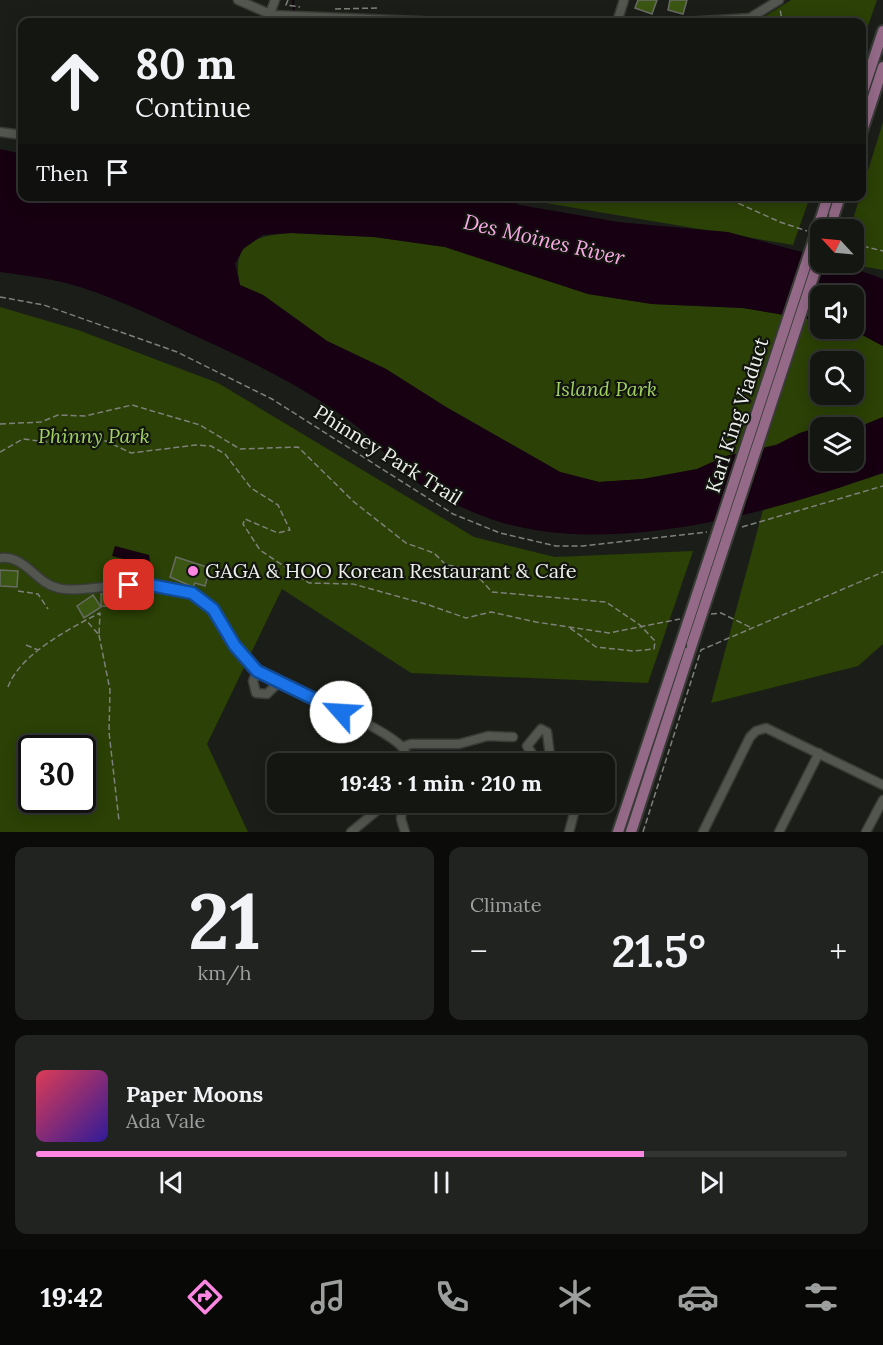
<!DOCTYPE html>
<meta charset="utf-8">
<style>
:root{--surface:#141612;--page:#212320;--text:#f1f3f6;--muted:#9d9f9f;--line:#333532;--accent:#fd86e2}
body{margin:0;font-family:Lora,serif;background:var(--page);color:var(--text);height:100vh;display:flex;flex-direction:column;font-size:22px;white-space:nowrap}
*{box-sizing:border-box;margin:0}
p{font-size:20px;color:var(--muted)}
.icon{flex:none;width:33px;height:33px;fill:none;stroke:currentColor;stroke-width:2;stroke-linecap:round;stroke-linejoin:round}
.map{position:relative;height:832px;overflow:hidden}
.drawer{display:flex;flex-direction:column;gap:15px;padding:15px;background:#0b0c0a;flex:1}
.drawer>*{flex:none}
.hud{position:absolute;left:18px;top:18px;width:848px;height:183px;border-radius:12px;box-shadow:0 3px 15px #0003,0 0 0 2px var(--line);background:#141612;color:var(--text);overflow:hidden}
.needle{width:39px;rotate:296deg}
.controls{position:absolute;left:810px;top:219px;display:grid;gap:12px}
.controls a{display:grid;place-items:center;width:54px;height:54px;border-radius:12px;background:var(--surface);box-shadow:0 3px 15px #0003,0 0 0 2px var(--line);font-size:30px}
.speed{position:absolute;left:18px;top:735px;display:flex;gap:12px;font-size:30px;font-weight:700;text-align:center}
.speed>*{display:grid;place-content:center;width:78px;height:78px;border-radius:50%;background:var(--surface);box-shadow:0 3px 15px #0003,0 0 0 2px var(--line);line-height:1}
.speed .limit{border:3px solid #111;border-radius:9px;background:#fff;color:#111}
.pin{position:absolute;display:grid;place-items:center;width:51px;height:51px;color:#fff;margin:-26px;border-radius:12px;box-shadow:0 3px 9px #0006}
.me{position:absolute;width:66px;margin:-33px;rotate:296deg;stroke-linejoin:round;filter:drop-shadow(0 0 4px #0008)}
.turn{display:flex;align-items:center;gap:21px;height:126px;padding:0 18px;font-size:27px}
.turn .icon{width:78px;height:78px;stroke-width:2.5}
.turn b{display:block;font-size:42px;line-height:51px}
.then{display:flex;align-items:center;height:57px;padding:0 18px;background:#0003;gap:12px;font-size:22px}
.big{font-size:45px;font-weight:700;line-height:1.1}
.drawer .tile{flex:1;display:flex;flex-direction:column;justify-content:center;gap:9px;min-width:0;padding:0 21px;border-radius:12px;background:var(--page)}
.drawer .dial{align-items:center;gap:0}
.dial b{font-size:78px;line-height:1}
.song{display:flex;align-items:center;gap:18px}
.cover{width:72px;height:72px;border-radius:9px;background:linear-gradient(135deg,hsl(350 70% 55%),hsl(250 70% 35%))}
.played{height:6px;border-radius:3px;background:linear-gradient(90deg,var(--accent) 75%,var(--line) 75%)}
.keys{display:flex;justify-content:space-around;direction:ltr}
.heat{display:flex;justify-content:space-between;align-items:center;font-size:33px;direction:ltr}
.drawer .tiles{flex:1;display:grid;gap:15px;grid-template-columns:1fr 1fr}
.tile:last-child{grid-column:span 2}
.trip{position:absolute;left:267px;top:753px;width:348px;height:60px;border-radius:12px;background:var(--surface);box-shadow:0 3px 15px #0003,0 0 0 2px var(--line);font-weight:700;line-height:60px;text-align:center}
.dock{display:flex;height:96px;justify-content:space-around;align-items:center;background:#080907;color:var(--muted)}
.dock .icon{width:42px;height:42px}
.dock .on{color:var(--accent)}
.dock b{font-size:27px;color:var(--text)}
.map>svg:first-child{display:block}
.green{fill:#2b4105;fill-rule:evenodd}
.water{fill:#160011}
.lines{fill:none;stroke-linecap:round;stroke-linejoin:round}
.stream{stroke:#160011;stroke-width:2}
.building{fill:#3b5512;stroke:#676b64;stroke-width:1.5}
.minor-casing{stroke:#393b37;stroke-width:11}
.major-casing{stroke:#393b37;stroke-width:14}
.path{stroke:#7e817b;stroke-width:1.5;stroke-dasharray:6 3;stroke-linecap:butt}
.minor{stroke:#52564f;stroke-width:8}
.major{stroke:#946a88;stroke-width:10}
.major-bridge-casing{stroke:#393b37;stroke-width:14;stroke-linecap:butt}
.major-bridge{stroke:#946a88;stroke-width:10}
.route-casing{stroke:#114b97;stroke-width:15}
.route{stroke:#1a73e8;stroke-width:10}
.poi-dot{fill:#fd86e2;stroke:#12150f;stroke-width:2}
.labels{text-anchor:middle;stroke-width:4.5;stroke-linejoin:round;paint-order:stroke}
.park-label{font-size:20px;font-style:italic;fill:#a1d161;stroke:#12150f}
.street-label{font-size:20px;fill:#ecefea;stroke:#12150f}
.poi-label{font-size:20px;fill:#ecefea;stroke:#12150f;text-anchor:start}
.water-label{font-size:21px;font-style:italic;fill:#faa9e5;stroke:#12150f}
</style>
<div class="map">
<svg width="883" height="832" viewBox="0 0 883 832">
<rect width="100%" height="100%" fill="#1b1e18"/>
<path class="green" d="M791,0H877L861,46V22H756Z
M883,122V270L844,263L854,262V230L850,229Z
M510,197H810L793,245Z
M291,233L374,237L445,247L588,294L652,304L743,308L820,321V328L851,329L883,346V417L854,429L823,426L800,433L776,445L726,456L697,469L643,479L599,482L560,472L446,407L386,369L327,341L263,295L240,285C231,243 253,236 291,233ZM820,362H854V394H820Z
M0,307L78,330L218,383L474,537L555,557L693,551L648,683L411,673L282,589L207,744L248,832H0ZM32,748H82V800H32Z
M883,473V644L858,666L711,703L763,510Z"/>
<path class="water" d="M0,149L22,154V196L497,197L520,205L618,222L728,232L820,257V262L838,263L878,277L883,279V346L851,329L854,328V296H820V321L743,308L652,304L588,294L445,247L374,237L291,233L263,235L243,249L235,264L240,285L263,295L327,341L386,369L446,407L560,472L599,482L643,479L697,469L726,456L776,445L800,433L823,426L826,427L820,428V460H854V429L883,417V473C774,511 626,554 511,525C478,517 424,492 400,469C385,454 372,438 355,425C305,387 248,360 191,334C151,315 110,295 66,283C45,278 22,275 0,272Z
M115,546L149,555L150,562L144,569L135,562L112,556Z"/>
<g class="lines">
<path class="stream" d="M293,0L294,12"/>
</g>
<path class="building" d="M638,0H657L652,14L635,8Z
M670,0H687L683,14L668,10Z
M176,557L210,568L205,586L195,583L193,587L170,577Z
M111,563L132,568L129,579L108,575Z
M0,570L18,571L17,587L0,586Z
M101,594H135L144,598L142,605L128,600L127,607L101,606Z
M93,595L101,607L84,618L77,606Z"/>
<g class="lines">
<g class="minor-casing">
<path id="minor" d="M238,0L272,15L440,22
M270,14L275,0
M617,22L624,0
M686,22L750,18L779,0
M0,132L22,135
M0,558C26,555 35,583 58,588C69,591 83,589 94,588C126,585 164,580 194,594C226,609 230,659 273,679C300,691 385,728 402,747C406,751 407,758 407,764
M257,671L253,681L256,693L267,694L279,682
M402,747L411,744H459L488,736L513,737
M547,764L533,755L527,746L541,729L547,732L551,764
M403,802L401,819L405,832
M351,832L379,809L402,805
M569,832L577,802
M703,832L750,737L756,731L766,728L883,785
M779,832L819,753
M866,832L883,800"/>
</g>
<g class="major-casing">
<path id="major" d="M861,97L883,31
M861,134L883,67
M823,212L828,196
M829,230L840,196
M618,832L680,646
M631,832L692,644"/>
</g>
<path class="path" d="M288,0L286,5L300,7
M335,9L378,8V10
M777,22L782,20L780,9
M722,196L780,222L807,231
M854,244L883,251
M0,297L44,305L177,352L272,399L453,514L500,533L556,546H583L707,532
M0,424L41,422L58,415L85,416L132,405L200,425L240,449L298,447L354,502L406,543L434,553L446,565L471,569L492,592L606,602L640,625L655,641L654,649L633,651L596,647L570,628
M0,452L23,439L55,443L106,441L131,453L196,445L211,446L225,454L251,488L278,505L290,530L278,533L245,519L243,524L260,550L309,583L353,584L429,605L466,618L491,612L536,622L609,633L680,619
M742,527L883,486
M18,591L38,594L48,609
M711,614L721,613L752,628
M99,635L110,690L109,732L119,821
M26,645L38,650
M8,687C19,657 59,635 86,620L99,635L100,613L86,620
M643,832L701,650L883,572"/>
<use href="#minor" class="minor"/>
<use href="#major" class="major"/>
<g class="major-bridge-casing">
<path id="major-bridge" d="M692,644L820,256
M680,646L823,212"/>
</g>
<use href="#major-bridge" class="major-bridge"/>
</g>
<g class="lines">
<g class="route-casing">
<path id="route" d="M129,585L145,584L192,593L213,609L235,646L257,671L341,712"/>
</g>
<use href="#route" class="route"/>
</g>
<circle class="poi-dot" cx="193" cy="571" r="6"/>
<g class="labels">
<g class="park-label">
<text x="606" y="396">Island Park</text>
<text x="94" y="443">Phinny Park</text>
</g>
<g class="street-label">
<text transform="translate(737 415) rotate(-72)" y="7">Karl King Viaduct</text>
<text transform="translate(388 455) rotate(32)" y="7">Phinney Park Trail</text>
</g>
<g class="poi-label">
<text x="205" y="578">GAGA &amp; HOO Korean Restaurant &amp; Cafe</text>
</g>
<g class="water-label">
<text transform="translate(544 240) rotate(13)" y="7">Des Moines River</text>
</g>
</g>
</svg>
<div class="controls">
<a><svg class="needle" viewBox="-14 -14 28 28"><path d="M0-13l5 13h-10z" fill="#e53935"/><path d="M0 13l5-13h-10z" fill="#9d9f9f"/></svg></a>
<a><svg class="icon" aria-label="sound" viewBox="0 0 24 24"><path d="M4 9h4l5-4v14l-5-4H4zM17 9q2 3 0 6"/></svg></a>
<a><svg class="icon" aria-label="search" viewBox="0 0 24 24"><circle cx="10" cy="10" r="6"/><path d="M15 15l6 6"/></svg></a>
<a><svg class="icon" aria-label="layers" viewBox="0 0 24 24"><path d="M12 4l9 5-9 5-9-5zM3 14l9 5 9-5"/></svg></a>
</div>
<div class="speed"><div class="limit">30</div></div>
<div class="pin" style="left:129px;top:585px;background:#d93025"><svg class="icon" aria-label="arrive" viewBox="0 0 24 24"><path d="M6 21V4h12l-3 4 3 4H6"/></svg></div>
<svg class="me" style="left:341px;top:712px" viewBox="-20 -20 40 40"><circle r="19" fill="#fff"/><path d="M0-13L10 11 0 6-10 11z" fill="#1a73e8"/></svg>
<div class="trip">19:43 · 1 min · 210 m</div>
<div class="hud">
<div class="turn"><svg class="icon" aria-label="ahead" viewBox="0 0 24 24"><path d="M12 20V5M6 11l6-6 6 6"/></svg><div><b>80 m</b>Continue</div></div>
<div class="then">Then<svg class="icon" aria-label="arrive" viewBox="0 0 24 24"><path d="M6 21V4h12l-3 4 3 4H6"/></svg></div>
</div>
</div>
<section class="drawer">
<div class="tiles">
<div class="tile dial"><b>21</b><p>km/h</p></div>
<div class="tile"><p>Climate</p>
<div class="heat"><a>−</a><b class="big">21.5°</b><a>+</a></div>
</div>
<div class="tile">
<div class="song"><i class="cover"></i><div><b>Paper Moons</b><p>Ada Vale</p></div></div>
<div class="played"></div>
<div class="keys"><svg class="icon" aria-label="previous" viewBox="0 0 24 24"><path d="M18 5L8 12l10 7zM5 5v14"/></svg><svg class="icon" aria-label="pause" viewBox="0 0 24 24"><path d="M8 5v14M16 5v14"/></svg><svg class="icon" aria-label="next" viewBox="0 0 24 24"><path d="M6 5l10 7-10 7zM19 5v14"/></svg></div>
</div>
</div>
</section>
<nav class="dock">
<b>19:42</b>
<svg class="icon on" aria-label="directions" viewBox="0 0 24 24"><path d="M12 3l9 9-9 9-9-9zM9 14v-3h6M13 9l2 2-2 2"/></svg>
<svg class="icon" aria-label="music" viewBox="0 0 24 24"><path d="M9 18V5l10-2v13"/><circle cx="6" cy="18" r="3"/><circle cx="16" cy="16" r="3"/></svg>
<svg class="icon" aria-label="phone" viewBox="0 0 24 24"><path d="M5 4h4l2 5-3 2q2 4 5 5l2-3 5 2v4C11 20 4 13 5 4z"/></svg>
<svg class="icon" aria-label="climate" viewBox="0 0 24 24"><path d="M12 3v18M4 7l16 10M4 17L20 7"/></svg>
<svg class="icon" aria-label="car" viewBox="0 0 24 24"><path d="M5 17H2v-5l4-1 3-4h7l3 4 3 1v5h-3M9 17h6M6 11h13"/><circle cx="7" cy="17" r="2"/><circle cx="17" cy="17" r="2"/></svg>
<svg class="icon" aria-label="filters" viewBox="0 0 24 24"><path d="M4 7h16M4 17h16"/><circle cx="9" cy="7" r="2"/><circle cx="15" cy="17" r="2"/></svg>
</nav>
